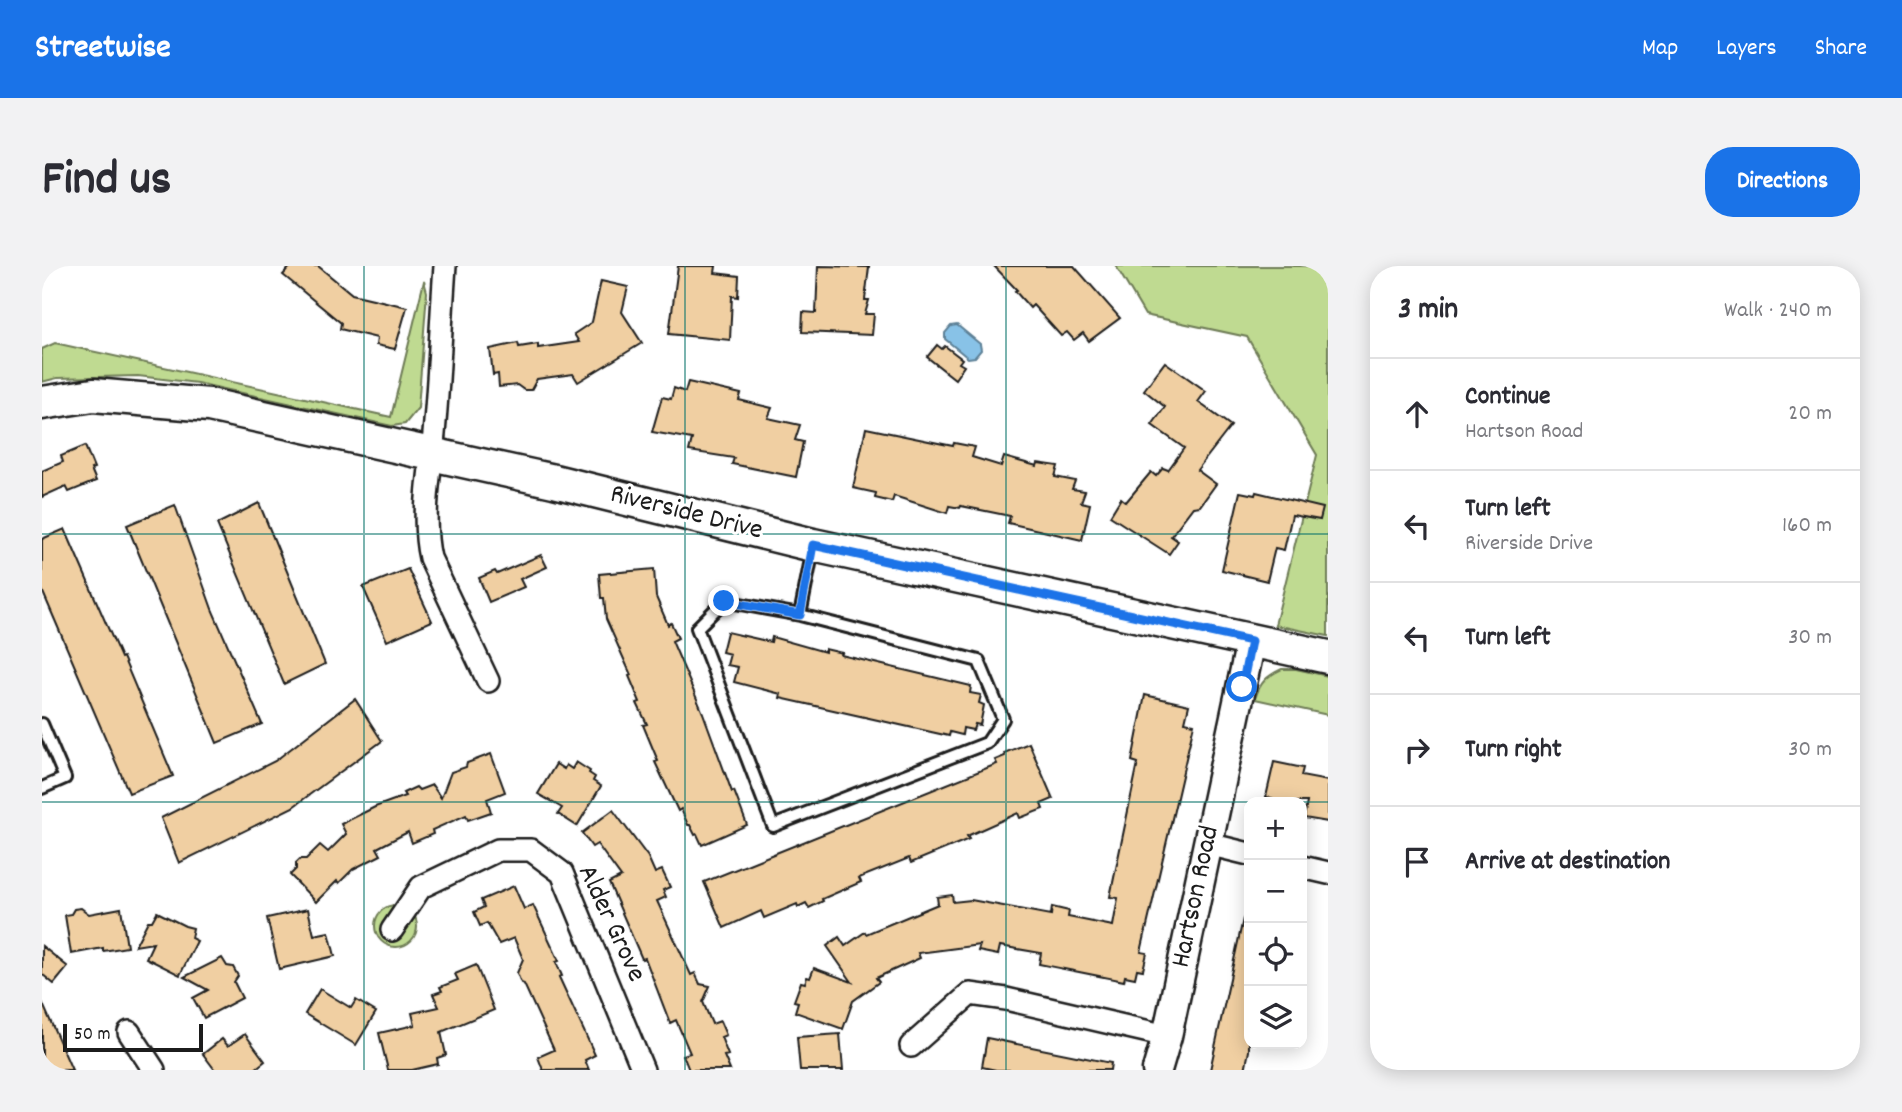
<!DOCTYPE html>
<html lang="en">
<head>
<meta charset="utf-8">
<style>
  :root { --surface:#fff; --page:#f2f2f3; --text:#2b2b33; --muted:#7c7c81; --line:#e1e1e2; --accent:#1a73e8 }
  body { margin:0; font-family:Dekko,sans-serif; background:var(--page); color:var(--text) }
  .controls { position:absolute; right:21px; bottom:21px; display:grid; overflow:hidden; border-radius:14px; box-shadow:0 4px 18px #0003 }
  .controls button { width:63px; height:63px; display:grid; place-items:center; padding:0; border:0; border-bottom:2px solid var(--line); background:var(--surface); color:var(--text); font:35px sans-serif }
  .scale { position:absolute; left:21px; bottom:18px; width:140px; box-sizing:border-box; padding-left:7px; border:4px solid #1c1c1c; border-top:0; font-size:19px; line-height:24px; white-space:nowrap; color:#1c1c1c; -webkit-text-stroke:5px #fff; paint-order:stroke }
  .stop { position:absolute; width:21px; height:21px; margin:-16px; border:5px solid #1a73e8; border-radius:50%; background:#fff }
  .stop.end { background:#1a73e8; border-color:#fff; box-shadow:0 2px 7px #0008 }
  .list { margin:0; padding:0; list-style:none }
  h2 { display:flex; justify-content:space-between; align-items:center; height:91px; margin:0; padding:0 28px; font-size:30px }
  h2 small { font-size:23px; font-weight:400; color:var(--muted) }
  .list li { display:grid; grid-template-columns:46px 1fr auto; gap:21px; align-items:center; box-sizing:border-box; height:112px; padding:0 28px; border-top:2px solid var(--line) }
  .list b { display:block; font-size:26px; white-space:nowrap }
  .list p { margin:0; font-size:23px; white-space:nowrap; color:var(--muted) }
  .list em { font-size:23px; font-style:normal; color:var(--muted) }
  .icon { flex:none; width:38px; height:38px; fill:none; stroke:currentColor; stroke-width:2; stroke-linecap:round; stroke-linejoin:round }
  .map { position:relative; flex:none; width:1286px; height:804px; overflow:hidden; border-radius:28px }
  header { display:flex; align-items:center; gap:42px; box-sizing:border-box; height:98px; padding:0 35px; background:var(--accent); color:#fff }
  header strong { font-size:33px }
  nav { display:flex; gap:38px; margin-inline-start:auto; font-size:24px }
  .intro { display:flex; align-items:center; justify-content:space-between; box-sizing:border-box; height:168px; padding:0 42px }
  h1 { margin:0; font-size:49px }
  .button { padding:18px 32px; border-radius:28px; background:var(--accent); color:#fff; font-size:24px; font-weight:700 }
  main { display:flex; gap:42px; padding:0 42px }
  aside { flex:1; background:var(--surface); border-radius:28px; box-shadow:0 4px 18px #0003 }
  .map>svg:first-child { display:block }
  .green { fill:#bfda91; stroke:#6e7b56; stroke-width:2 }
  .water { fill:#88c2e7; stroke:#5d8096; stroke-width:2 }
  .building { fill:#f0cfa2; stroke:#1c1c1c; stroke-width:2 }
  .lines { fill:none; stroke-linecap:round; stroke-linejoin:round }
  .service-casing { stroke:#1c1c1c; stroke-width:16 }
  .minor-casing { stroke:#1c1c1c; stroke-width:26 }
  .tertiary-casing { stroke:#1c1c1c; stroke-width:33 }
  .secondary-casing { stroke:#1c1c1c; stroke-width:37 }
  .service { stroke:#fff; stroke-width:10 }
  .minor { stroke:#fff; stroke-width:21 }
  .tertiary { stroke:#fff; stroke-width:28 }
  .secondary { stroke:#fff; stroke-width:32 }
  .route { stroke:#1a73e8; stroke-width:9 }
  .grid { fill:none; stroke:#0f766e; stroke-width:2; stroke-opacity:0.55 }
  .labels { text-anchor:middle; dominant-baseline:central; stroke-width:6; stroke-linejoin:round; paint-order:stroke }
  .street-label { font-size:28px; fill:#1c1c1c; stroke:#fff }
</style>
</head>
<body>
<header>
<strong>Streetwise</strong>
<nav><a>Map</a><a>Layers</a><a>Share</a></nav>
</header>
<div class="intro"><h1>Find us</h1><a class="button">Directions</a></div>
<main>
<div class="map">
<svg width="1286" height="804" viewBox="0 0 1286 804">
  <rect width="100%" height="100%" fill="#fff"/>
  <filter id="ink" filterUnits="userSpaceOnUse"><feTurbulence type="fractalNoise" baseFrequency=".0143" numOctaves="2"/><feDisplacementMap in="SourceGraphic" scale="14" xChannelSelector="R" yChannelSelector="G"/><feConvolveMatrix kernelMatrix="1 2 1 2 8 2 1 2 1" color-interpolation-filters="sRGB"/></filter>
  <g filter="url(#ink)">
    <g class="green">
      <polygon points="1074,0 1286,0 1286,370 1233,359 1275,189 1205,71 1103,49"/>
      <polygon points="382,15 385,26 376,142 363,158 350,160 155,117 96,110 15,112 0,116 0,83 13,77 349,151"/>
      <path d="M1240,403H1254L1286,410V449L1213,433C1218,416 1225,410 1240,403Z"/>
      <circle cx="354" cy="660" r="21"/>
    </g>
    <polygon class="water" points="915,59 938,78 939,84 933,91 926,92 903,73 903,67 909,60"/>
    <g class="building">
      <polygon points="249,0 276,0 310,28 365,41 353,83 334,79 335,72 298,63 299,57 241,9"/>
      <polygon points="636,0 674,0 673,7 697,10 696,31 690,30 688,74 627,68"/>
      <polygon points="776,0 827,1 823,34 827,34 823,48 832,48 830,69 760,66 761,46 774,47"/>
      <polygon points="952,0 1032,0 1078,52 1047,75 1041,67 1032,74 1025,66 1019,70 991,39 988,42 973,25 975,24"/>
      <polygon points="559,15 586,21 580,46 600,77 536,116 531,108 495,113 489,124 482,124 475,119 457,121 456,108 451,109 448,83 476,77 477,81 496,78 496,82 537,76 532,68 550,56"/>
      <polygon points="895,79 900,83 903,80 920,93 917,97 922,100 913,113 885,91"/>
      <polygon points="1123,96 1164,125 1156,136 1189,160 1155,204 1174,218 1158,240 1151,241 1129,270 1136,275 1127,288 1068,250 1079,232 1084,236 1109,206 1114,210 1121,202 1126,204 1142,182 1110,159 1123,141 1102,124"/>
      <polygon points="646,116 699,128 697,134 730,142 726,152 758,159 753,174 761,176 754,211 690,198 692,192 647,185 650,173 610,166 620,131 629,133 632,122 643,126"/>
      <polygon points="824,162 911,180 912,177 933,181 930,191 959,200 962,191 995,200 996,197 1016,200 1013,211 1033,215 1030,223 1043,225 1039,236 1048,238 1040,274 966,257 968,250 919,240 918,242 907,240 905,247 852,230 850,236 833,232 834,227 811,222"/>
      <polygon points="43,180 52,202 49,203 54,215 27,226 24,220 0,231 0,205 21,196 19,190"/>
      <polygon points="1198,226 1213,229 1214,226 1281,242 1278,254 1250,249 1242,284 1233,282 1225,315 1180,304"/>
      <polygon points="217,237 283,398 242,418 175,258"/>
      <polygon points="133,239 170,343 220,458 175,477 85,259"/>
      <polygon points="23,263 79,392 81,391 131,510 87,527 0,324 0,273"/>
      <polygon points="499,289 505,301 478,313 482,321 447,336 437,312 453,305 455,308"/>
      <polygon points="366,303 390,355 345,375 321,321"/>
      <polygon points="612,303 614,331 626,359 629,357 636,372 630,375 661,447 690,526 692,525 705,559 660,579 655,568 653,569 648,559 646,559 639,543 636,545 613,496 616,495 601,459 605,458 595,437 598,436 587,410 589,409 564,353 562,332 559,332 557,308"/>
      <polygon points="685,366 729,376 730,371 783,386 783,383 800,387 799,389 929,420 928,427 939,429 937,437 942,439 938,459 933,458 931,464 921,462 920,469 908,466 907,470 738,432 739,428 692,416 696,401 685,399 688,388 680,386"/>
      <polygon points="1103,429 1147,439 1143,456 1152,458 1099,686 1105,687 1101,704 1095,703 1093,712 1083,710 1082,715 997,698 999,687 958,680 956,689 936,685 938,679 876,687 878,692 834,712 837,716 811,735 801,763 753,746 756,736 752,735 759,716 763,717 765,711 768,712 772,702 810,716 785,680 797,671 803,680 823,666 824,668 896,638 895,631 910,629 911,636 929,634 1009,649 1010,641 1027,645 1026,651 1071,660 1076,632 1068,631 1096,497 1090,495"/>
      <polygon points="313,433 340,475 251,541 137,597 119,552 233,495"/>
      <polygon points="987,477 1011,533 999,538 1001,543 978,552 976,547 925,570 927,573 869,597 867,592 817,612 819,616 780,633 781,635 767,642 764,637 756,641 755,638 722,652 719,645 682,662 662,616 955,498 953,494 963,490 962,487"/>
      <polygon points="449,488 463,526 445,533 449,546 426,554 424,549 390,564 391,568 370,577 366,566 335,582 339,589 311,603 297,617 295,615 274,636 248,609 254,603 254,597 258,593 264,593 278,579 286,586 304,568 299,558 333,541 363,530 361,527 374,521 377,524 390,519 399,532 409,506 424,501 425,497"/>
      <polygon points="534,496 548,505 547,507 553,511 551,515 559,520 535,560 516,548 520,542 496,528 514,498 522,503 524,499 530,503"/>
      <polygon points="1232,496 1261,502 1259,510 1286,515 1286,556 1262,552 1265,536 1229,536 1230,532 1224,531"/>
      <polygon points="571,544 606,591 613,607 620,604 628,621 621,624 624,631 615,635 649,709 653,707 658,718 668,720 661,736 670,758 678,755 684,769 679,771 686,789 682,790 688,804 647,804 641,789 648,787 634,754 628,757 603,692 600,693 567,617 579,611 555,578 550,581 540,567"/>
      <polygon points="472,620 482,643 491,639 517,695 514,696 520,710 517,711 553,789 543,794 547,804 501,804 496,791 512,784 482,718 479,717 475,707 481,693 472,672 457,678 445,657 438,660 432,646 442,641 439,634"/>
      <polygon points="39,642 47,648 79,642 85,681 61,685 61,682 29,688 23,649 29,648 32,643"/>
      <polygon points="266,643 272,669 287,666 293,690 237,703 225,652"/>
      <polygon points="115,646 143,660 151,662 149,672 155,675 138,709 104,692 111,677 93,680 106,655 110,655"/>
      <polygon points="1201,653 1207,654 1207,785 1203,804 1168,804"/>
      <polygon points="0,680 26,701 12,718 0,708"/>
      <polygon points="180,692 185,700 191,701 196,710 192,716 200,732 162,752 151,732 166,724 142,711"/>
      <polygon points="434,699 452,744 399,766 404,789 395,792 396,798 370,804 346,804 337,767 373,759 370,747 397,741 391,728 400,725 398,721 416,714 413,708"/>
      <polygon points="278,723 309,742 314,734 334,746 314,779 263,748"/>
      <polygon points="0,736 30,804 0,804"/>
      <polygon points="203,768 223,795 212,804 173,804 161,788 180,773 186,780"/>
      <polygon points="798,768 801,804 758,804 755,771"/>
      <polygon points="945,772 1069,797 1068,804 954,804 940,801"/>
    </g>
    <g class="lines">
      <g class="service-casing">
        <g id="service">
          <polyline points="758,349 937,395 961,453 945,477 731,560 655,362 682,335 758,349 771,283"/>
          <polyline points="0,458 23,512 0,522"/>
        </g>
      </g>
      <g class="minor-casing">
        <g id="minor">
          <path d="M403,0C399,56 397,112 392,168C388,208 379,252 388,292L446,415"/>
          <polyline points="1166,578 1207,588"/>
          <polyline points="1260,601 1286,607"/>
          <polyline points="350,664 379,621 456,584 489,584 520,607 601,804"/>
          <polyline points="87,766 112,804"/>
          <polyline points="869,780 928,728 964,733 1125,770"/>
        </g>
      </g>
      <g class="tertiary-casing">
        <polyline id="tertiary" points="1115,804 1125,770 1209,375"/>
      </g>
      <g class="secondary-casing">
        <polyline id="secondary" points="0,137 51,129 167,139 512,215 771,279 1286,391"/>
      </g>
      <use href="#service" class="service"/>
      <use href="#minor" class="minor"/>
      <use href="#tertiary" class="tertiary"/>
      <use href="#secondary" class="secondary"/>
    </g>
  </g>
  <g class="lines" filter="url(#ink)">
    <polyline class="route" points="682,335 758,349 771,279 1209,375 1200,421"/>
  </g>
  <path class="grid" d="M322,0V804M643,0V804M964,0V804M0,268H1286M0,536H1286"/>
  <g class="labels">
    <g class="street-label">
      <text transform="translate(644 248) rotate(14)">Riverside Drive</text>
      <text transform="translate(1155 631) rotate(-78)">Hartson Road</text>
      <text transform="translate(568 658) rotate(65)">Alder Grove</text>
    </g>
  </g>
</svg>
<div class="controls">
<button>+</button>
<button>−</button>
<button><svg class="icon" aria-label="locate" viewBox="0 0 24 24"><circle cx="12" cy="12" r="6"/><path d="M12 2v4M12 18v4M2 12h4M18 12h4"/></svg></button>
<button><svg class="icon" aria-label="layers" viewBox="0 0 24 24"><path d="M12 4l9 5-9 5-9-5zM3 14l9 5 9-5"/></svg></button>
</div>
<div class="scale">50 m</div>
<div class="stop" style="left:1200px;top:421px"></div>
<div class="stop end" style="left:682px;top:335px"></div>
</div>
<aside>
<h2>3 min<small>Walk · 240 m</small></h2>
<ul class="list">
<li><svg class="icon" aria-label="ahead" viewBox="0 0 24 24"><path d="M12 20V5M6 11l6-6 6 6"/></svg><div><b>Continue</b><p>Hartson Road</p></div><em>20 m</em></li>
<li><svg class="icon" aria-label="left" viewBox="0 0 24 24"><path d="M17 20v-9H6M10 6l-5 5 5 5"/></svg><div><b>Turn left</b><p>Riverside Drive</p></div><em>160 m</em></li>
<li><svg class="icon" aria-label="left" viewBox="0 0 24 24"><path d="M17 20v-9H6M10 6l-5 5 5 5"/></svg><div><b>Turn left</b></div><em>30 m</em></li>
<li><svg class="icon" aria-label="right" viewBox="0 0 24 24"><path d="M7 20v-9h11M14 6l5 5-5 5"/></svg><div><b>Turn right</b></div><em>30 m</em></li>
<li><svg class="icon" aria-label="arrive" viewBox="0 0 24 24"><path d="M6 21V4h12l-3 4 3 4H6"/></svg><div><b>Arrive at destination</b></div></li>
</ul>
</aside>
</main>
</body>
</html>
